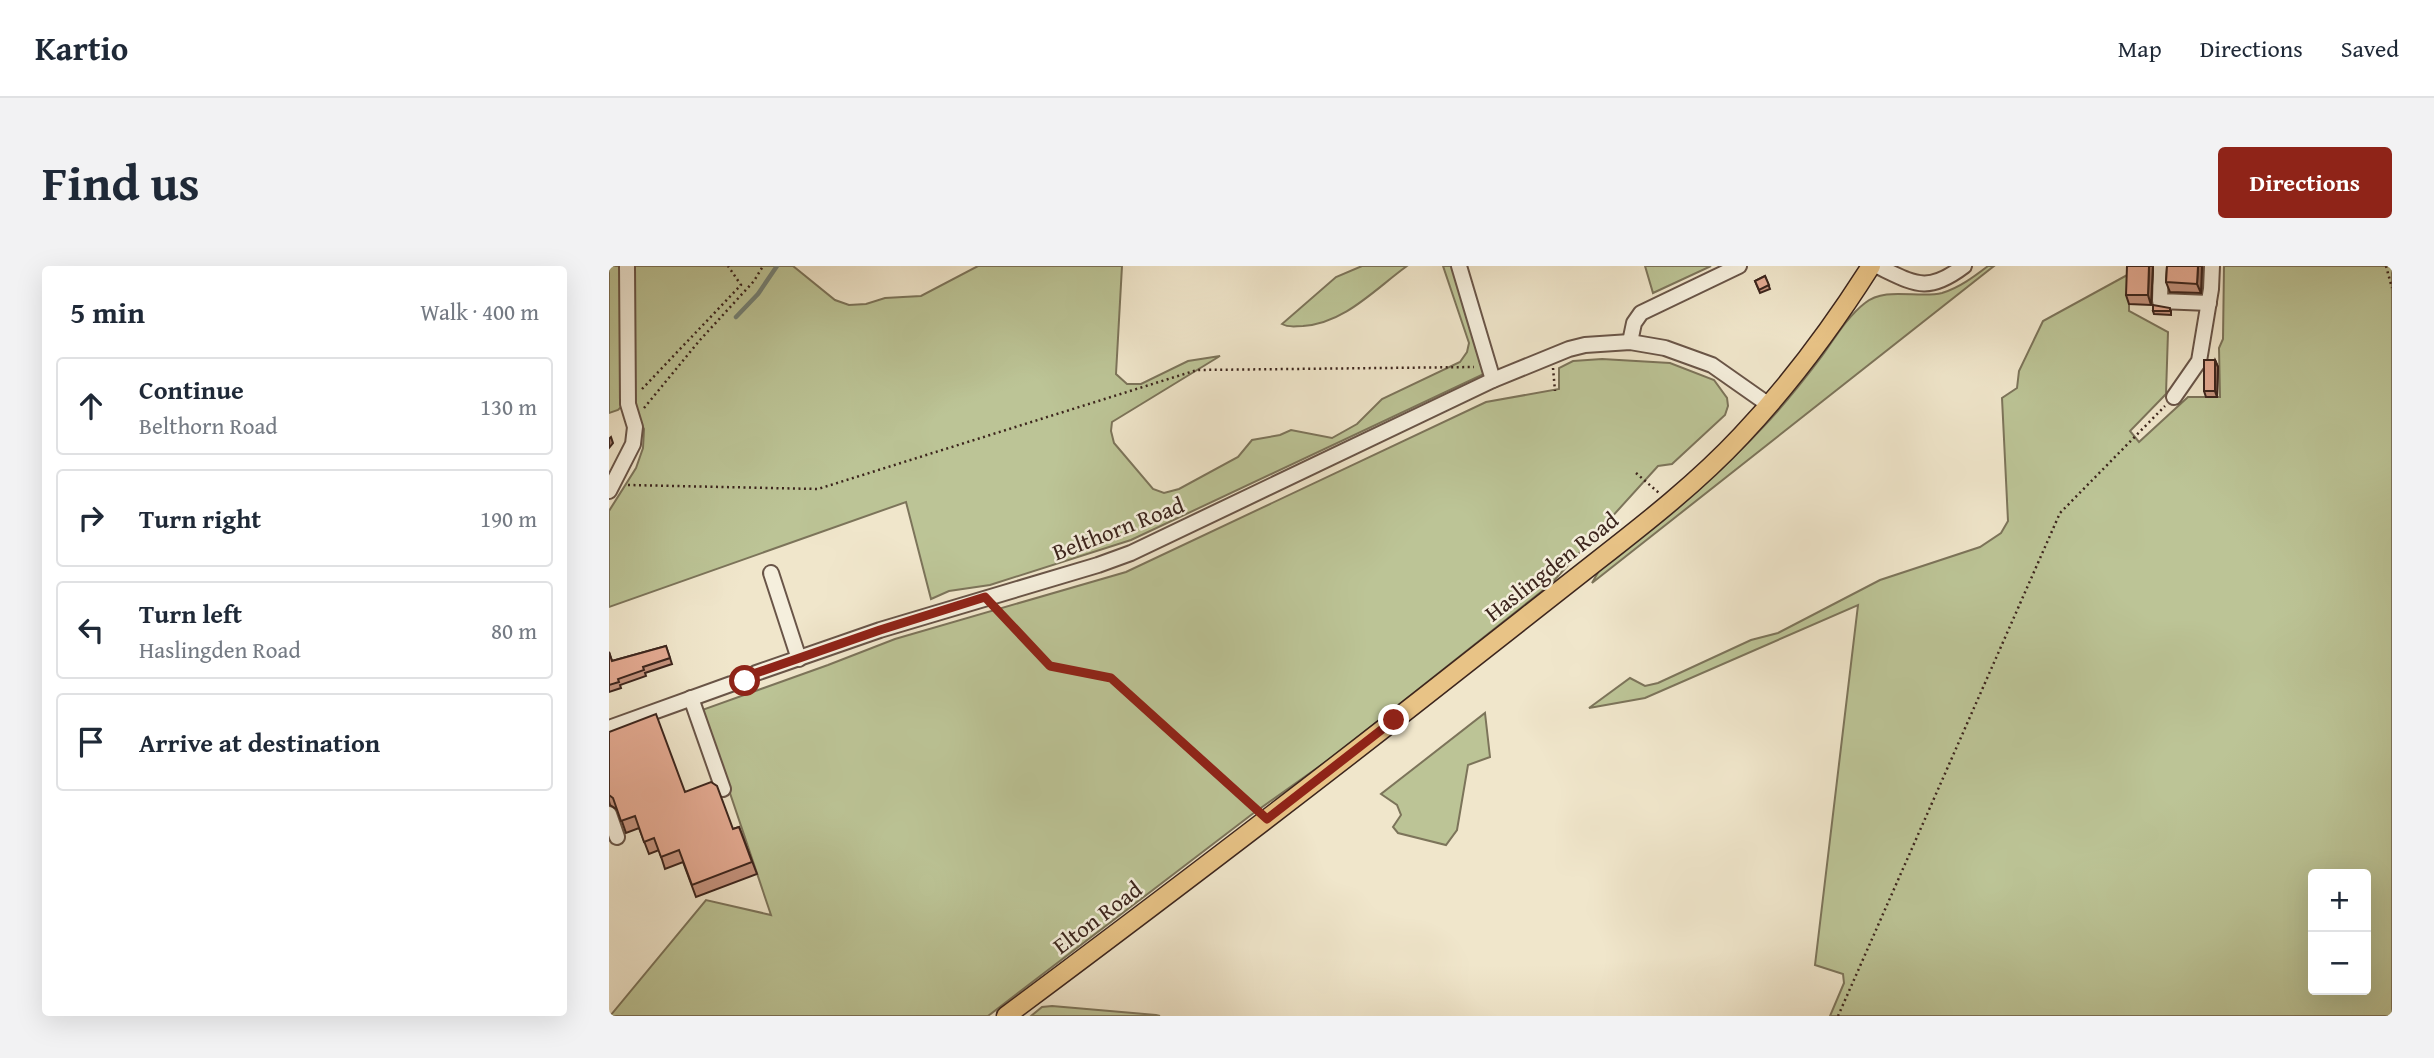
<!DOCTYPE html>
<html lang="en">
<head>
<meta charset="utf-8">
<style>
  :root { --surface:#fff; --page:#f2f2f3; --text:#1f2937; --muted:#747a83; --line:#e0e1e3; --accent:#8f2418 }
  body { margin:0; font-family:"Gentium Book Plus",serif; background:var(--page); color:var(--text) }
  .controls { position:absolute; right:21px; bottom:21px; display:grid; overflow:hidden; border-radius:7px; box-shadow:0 7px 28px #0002 }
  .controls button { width:63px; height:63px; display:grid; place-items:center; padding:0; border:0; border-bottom:2px solid var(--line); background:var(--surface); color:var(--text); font:35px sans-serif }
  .stop { position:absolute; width:21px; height:21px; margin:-16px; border:5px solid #8f2418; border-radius:50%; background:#fff }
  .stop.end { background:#8f2418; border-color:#fff; box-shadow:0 2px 7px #0008 }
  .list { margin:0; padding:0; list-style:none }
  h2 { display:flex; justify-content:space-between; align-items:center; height:91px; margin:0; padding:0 28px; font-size:30px }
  h2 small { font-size:23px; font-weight:400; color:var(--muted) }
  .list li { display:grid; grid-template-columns:46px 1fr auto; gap:21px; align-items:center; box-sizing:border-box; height:98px; margin:0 14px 14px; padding:0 14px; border:2px solid var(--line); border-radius:7px }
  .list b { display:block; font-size:26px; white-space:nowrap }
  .list p { margin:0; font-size:23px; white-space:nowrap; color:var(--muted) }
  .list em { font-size:23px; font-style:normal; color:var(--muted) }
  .icon { flex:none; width:38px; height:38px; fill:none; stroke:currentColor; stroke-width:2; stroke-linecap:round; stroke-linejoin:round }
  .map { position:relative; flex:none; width:1783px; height:750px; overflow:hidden; border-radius:7px }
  header { display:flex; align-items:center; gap:42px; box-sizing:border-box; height:98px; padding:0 35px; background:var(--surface); border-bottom:2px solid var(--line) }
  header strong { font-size:33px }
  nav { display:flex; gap:38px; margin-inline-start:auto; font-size:24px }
  .intro { display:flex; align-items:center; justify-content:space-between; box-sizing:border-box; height:168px; padding:0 42px }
  h1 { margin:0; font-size:49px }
  .button { padding:18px 32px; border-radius:7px; background:var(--accent); color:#fff; font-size:24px; font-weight:700 }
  main { display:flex; gap:42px; padding:0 42px }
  aside { flex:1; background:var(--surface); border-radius:7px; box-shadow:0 7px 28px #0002 }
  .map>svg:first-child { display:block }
  .green { fill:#bcc496; stroke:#7c745a; stroke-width:2; fill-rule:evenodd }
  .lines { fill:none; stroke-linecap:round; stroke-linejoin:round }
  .stream { stroke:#758276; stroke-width:4.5 }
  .minor-casing { stroke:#695548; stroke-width:18 }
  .major-casing { stroke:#3c251d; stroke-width:21 }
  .path { stroke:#3c251d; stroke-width:2.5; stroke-dasharray:2 3.5; stroke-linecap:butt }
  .minor { stroke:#f5efdd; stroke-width:14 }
  .major { stroke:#e8c386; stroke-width:18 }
  .wall { fill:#c5937e; stroke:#3c251d; stroke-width:2 }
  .shaded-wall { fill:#a07867; stroke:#3c251d; stroke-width:2 }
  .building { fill:#e5ab93; stroke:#3c251d; stroke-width:2 }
  .route { stroke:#8f2418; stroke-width:9 }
  .labels { text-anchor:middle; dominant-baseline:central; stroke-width:5; stroke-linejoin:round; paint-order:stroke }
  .street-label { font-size:23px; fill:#3c251d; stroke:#f5efdd }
</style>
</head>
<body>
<header>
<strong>Kartio</strong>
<nav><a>Map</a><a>Directions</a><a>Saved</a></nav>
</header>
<div class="intro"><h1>Find us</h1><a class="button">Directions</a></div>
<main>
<aside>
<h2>5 min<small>Walk · 400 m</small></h2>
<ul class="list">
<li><svg class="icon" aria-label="ahead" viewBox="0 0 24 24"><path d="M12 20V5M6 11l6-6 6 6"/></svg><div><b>Continue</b><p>Belthorn Road</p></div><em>130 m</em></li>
<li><svg class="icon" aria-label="right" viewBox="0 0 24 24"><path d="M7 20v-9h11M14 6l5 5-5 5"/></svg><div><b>Turn right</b></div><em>190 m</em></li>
<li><svg class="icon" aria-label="left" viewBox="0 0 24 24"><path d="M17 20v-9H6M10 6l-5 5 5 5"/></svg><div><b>Turn left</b><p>Haslingden Road</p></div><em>80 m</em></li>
<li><svg class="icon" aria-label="arrive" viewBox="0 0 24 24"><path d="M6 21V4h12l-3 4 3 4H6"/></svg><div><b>Arrive at destination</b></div></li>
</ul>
</aside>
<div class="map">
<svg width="1783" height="750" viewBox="0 0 1783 750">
  <rect width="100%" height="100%" fill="#f0e6cb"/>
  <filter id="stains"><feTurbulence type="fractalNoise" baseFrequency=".00286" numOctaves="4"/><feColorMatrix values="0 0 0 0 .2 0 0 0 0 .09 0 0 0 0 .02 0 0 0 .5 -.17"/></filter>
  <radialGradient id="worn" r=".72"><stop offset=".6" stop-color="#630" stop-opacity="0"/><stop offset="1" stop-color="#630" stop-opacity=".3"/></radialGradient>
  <g class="green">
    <polygon points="0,0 13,0 17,136 9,144 0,147"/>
    <polygon points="21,0 184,0 226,34 240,39 257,38 276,32 312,30 369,0 513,0 507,108 518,118 532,118 579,95 611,90 503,156 502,165 505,177 544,223 555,227 570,223 629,191 643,174 671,169 682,164 723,172 748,158 773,133 851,96 858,86 860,77 834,0 844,0 877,107 522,274 381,319 340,325 322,333 297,236 0,341 0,245 27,202 34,182 35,163 31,156 24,129"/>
    <path d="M753,0H798C766,23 736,57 694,60C686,60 680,62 673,58L727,11Z"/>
    <polygon points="1036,0 1102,0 1044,27"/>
    <path d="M1379,0H1385L983,317L991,303C1046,257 1106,213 1155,160C1176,138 1195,114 1213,90C1226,72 1238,51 1256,37C1276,20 1310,33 1333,27C1350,22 1366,10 1379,0Z"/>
    <path d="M1615,0H1783V750H1221L1235,717L1234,708L1206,699L1249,339L1036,432L980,442L1021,412L1036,420L1049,417L1142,374L1169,367L1271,314L1371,281L1392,267L1399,255L1393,132L1408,122L1410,105L1434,55L1520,8V45L1559,66L1557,128L1521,165L1530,176L1579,131H1611L1610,82L1614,73ZM1704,608H1757V724H1704Z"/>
    <polygon points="993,93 1061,97 1105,114 1118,132 1119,140 1116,149 1063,198 1049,200 942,318 725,490 642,549 379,750 1,750 97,634 162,649 93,444 219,399 286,373 517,306 877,136 950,123 950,102 964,95"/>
    <polygon points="876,447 881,491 859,499 848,564 837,579 789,567 784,561 792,549 788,539 772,528"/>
    <polygon points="443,740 547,749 551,750 422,750 433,741"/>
  </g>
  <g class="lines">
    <polyline class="stream" points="127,51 149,28 168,0"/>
    <g class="minor-casing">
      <g id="minor">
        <polyline points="850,0 884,114"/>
        <path d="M1268,0C1306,18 1318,28 1355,0"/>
        <polyline points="1552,0 1551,35 1600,37"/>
        <polyline points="1021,76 1025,57 1032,47 1130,0"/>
        <polyline points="1565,131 1590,95 1602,23 1603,0"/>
        <polyline points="0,225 24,178 26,161 19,138 18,0"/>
        <polyline points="162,307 190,393"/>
        <polyline points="82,432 114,523"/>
        <polyline points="0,462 122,418 136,415 147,407 271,364 489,299 522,287 884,114 960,83 976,79 1021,76 1056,82 1103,99 1160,139"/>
        <polyline points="0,548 8,571"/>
      </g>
    </g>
    <g class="major-casing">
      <path id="major" d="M397,750C547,638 696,525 843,409C891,371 940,333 988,295C1038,256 1089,216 1132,170C1181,118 1224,60 1262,0"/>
    </g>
    <g class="path">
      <polyline points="1777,0 1783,22"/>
      <polyline points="944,102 946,125"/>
      <polyline points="33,123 132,19 119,0"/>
      <polyline points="35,142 91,74 145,15 154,0"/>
      <polyline points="1027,207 1050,227"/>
      <polyline points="19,219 209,223 588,104 865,101"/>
      <polyline points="388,344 441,400 502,412 646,542"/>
      <polyline points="1229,750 1451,247 1556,140"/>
    </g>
    <use href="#minor" class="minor"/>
    <use href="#major" class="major"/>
  </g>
  <g class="wall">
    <polygon points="1544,0 1542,39 1520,38 1517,29"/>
    <polygon points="1558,0 1593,0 1592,27 1561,26 1557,16"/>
    <polygon points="1156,10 1161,23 1151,27 1146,15"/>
    <polygon points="1544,45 1562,45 1562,49 1545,48"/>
    <polygon points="1606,94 1609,101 1608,131 1597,131 1595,125"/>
    <polygon points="57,380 63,398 36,407 37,410 11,419 12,422 0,426 0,386 3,395"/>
    <polygon points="0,466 124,563 130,561 148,608 87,631 74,596 56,603 50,584 40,588 30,562 17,567 9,544 1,539 0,535"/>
  </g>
  <g class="shaded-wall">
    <polygon points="1540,0 1544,0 1542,39 1539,29"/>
    <polygon points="1589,0 1593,0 1592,27 1588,18"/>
    <polygon points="1606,94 1609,101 1608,131 1606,125"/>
    <polygon points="2,171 4,177 0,182 0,173"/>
  </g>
  <g class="building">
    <polygon points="1518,0 1540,0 1539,29 1517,29"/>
    <polygon points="1558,0 1589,0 1588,18 1557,16"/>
    <polygon points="1156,10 1160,19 1150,24 1146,15"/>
    <polygon points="1544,39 1561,42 1561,45 1544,45"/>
    <rect x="1595" y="94" width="11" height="31"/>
    <polygon points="57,380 61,392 34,401 35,404 9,413 10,416 0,419 0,386 3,395"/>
    <polygon points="47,448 76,526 102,516 108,520 124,563 130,561 143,596 83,619 70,584 52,591 45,572 35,576 26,550 12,555 4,532 0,529 0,466"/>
  </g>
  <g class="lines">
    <polyline class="route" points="136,415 147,407 271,364 376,331 441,400 502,412 658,553 785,454"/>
  </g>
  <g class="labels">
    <g class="street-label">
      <text transform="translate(509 262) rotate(-21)">Belthorn Road</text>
      <text transform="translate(942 300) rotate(-38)">Haslingden Road</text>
      <text transform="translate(488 651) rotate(-37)">Elton Road</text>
    </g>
  </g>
  <rect width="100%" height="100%" filter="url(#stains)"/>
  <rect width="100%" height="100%" fill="url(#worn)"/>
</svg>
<div class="controls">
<button>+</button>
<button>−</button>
</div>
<div class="stop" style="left:136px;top:415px"></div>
<div class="stop end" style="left:785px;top:454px"></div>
</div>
</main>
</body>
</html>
